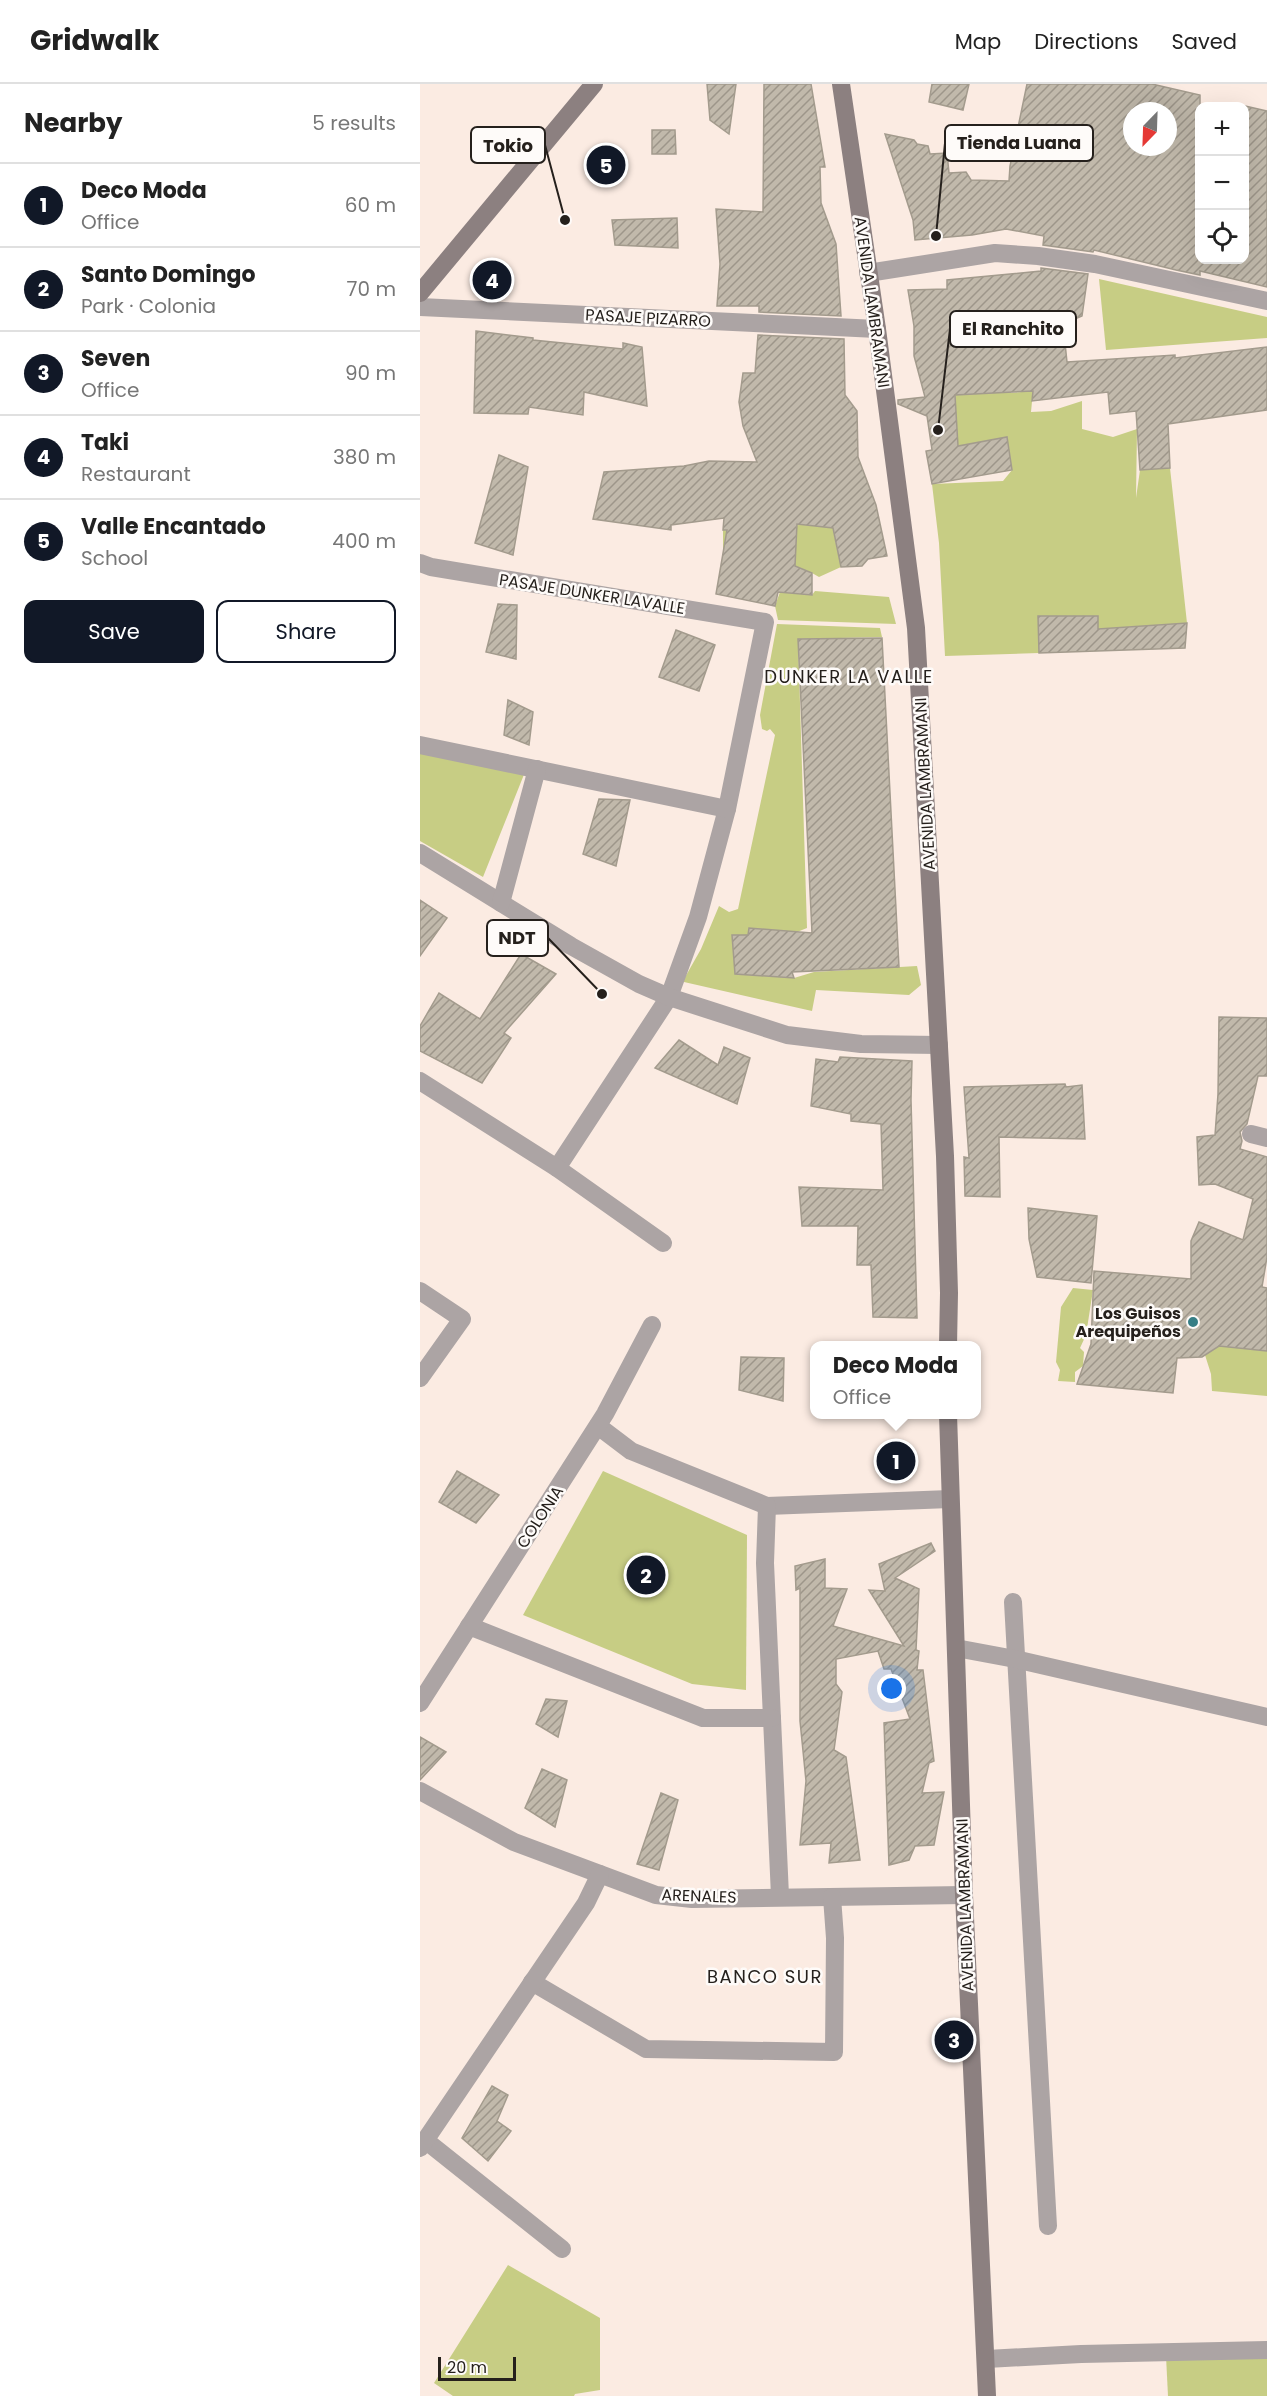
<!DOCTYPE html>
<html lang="en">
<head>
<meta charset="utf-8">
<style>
  :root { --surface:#fff; --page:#f2f2f2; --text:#222; --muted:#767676; --line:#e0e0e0; --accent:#111827 }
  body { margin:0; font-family:Poppins,sans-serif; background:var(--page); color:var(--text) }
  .controls { position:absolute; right:18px; top:18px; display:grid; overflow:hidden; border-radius:12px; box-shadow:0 6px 24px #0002 }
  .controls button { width:54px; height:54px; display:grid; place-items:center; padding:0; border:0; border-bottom:2px solid var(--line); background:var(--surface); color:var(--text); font:30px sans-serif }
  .compass { position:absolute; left:703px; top:18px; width:54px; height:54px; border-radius:50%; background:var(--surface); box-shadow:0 6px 24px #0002; rotate:203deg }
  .scale { position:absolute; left:18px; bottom:15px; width:78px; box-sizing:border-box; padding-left:6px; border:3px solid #25201c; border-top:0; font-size:16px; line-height:21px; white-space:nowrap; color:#25201c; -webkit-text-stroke:4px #fefbf9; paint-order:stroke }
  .you { position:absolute; left:472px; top:1605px; width:21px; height:21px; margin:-15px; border:4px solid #fff; border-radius:50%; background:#1a73e8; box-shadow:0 0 0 9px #1a73e833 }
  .badge { display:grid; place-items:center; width:39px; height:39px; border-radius:50%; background:var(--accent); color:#fff; font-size:20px; font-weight:700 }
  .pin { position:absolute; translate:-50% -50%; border:3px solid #fff; box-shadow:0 2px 6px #0006 }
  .popup { position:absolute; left:390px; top:1257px; width:171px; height:78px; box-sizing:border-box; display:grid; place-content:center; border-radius:12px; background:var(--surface); filter:drop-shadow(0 2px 4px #0005); font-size:20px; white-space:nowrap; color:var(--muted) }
  .popup b { font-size:22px; color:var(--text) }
  .popup::after { content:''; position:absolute; left:50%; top:100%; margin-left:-12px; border:12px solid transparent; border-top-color:var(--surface) }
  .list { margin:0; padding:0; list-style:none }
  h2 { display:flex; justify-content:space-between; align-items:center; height:78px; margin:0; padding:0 24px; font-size:26px }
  h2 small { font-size:20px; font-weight:400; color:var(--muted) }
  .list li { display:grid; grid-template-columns:39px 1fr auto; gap:18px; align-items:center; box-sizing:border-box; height:84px; padding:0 24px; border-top:2px solid var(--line) }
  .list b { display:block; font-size:22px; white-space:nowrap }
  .list p { margin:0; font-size:20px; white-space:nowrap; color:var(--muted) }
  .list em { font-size:20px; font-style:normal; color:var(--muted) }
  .actions { display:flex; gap:12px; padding:18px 24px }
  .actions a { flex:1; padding:14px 0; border:2px solid var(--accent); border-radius:12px; text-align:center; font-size:21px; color:var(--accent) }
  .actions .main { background:var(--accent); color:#fff }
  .icon { flex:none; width:33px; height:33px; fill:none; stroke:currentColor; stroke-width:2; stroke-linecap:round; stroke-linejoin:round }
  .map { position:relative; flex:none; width:847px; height:2312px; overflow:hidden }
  header { display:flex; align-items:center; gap:36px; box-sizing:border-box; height:84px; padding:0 30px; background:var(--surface); border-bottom:2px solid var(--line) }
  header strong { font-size:28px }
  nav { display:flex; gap:33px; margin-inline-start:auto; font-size:21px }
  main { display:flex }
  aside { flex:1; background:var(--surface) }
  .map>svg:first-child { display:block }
  .green { fill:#c7cd84 }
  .building { fill:url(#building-hatch); stroke:#a39b8d; stroke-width:1.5; fill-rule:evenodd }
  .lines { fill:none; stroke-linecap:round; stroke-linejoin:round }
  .minor { stroke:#aca4a4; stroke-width:18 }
  .secondary { stroke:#8c8080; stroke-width:18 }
  .poi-dot { fill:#367e85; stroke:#fefbf9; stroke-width:2 }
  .labels { text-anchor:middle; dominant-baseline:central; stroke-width:5; stroke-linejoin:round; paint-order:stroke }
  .street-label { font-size:16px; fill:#25201c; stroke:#fefbf9 }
  .poi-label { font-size:16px; font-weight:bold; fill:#25201c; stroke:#fefbf9; text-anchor:end }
  .neighbourhood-label { font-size:18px; letter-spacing:1.5px; fill:#25201c; stroke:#fefbf9 }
  .leader { fill:none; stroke:#25201c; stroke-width:2 }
  .callout-dot { fill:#25201c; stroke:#fefbf9; stroke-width:2 }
  .callout { fill:#fefbf9; stroke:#25201c; stroke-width:2 }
  .callout-label { font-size:18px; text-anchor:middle; font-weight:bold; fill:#25201c }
</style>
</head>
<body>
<header>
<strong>Gridwalk</strong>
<nav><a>Map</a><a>Directions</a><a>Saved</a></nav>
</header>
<main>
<aside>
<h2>Nearby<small>5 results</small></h2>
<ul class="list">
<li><span class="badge">1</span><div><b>Deco Moda</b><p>Office</p></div><em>60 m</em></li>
<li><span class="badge">2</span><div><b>Santo Domingo</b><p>Park · Colonia</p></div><em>70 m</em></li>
<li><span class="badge">3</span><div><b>Seven</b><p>Office</p></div><em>90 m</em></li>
<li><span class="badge">4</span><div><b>Taki</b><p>Restaurant</p></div><em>380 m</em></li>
<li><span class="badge">5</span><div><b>Valle Encantado</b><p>School</p></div><em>400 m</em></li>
</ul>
<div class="actions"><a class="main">Save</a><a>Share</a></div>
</aside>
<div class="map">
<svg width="847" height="2312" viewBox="0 0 847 2312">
  <defs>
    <pattern id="building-hatch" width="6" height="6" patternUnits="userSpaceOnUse" patternTransform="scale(1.5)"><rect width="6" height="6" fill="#c1b9ab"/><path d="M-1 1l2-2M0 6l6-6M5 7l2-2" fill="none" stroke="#9d968a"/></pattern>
  </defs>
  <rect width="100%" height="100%" fill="#fbebe2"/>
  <g class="green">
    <polygon points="679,195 847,233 847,254 686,266"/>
    <polygon points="588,294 591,309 613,307 611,328 631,327 662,317 662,345 693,353 717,345 716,414 720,386 750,384 767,539 678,545 678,532 619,569 525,572 519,459 512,400 583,397 592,386 587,353 538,362 535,311 567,309"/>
    <polygon points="458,434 462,447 414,450 421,483 399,493 392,489 303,471 303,446 376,453 377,440"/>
    <polygon points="395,507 469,513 476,540 358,536 355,522 360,508 392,511"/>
    <polygon points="357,540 460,544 462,553 378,555 387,844 377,848 329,844 328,851 312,851 315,890 374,894 394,888 497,882 501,901 489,911 396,906 392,927 264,898 264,895 281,865 299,822 309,828 318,825 355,651 350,645 347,647 342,645 340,631"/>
    <polygon points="0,665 105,688 63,793 0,757"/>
    <polygon points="653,1204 673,1206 666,1251 660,1264 664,1268 663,1282 655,1288 655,1298 638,1297 640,1286 636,1278 641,1223"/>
    <polygon points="799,1262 847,1267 847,1312 792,1307 791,1290 785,1271"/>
    <polygon points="183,1387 327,1451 326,1606 272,1600 103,1531"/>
    <polygon points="88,2181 180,2234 180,2306 155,2310 154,2312 33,2312 14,2299"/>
    <polygon points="847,2270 847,2312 748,2312 746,2272"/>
  </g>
  <g class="building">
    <polygon points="287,0 316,0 309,50 290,36"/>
    <polygon points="344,0 391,0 405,83 400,83 401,119 416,160 421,232 339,228 339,222 297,222 300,180 296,125 343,128"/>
    <polygon points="512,0 549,0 543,26 509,18"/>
    <path d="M607,0H732L780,11V176H825V22L847,27V203L780,187V191L756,186L674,166L673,168L623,161L624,152L586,145L552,151L495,156L493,136L465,50L494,56L497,60L508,62L510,70L527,69L529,89L546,88L551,96L589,97L590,82ZM712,27H748V63H712Z"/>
    <polygon points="232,46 255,46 256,70 232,70"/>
    <polygon points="257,134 258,164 195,161 192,136"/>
    <polygon points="621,184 668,190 662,232 643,240 647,278 755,271 755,274 847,263 847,326 748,340 750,384 720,386 716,327 690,330 688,308 612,317 613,307 535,311 538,362 587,353 592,386 512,400 506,367 512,366 507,332 478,320 478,316 505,313 494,272 494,242 488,206 527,205 527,196 621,187"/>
    <polygon points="56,247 113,254 113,256 203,265 203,259 222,263 227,322 164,308 163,331 109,323 108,330 54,329"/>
    <polygon points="338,251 424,255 425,311 437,327 438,373 456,421 467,472 448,475 442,482 421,483 413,444 377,440 375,482 392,489 392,511 358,508 355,522 296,510 307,446 303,446 304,434 251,441 251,446 173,435 184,388 264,382 289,377 337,378 323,342 319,318 323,289 335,289"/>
    <polygon points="79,371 108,383 93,471 55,459"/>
    <polygon points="78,520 97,521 96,575 66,568"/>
    <polygon points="618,532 678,532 678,545 767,539 765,564 619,569"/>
    <polygon points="256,546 295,561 279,607 239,593"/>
    <polygon points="462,554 479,883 372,888 374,894 315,890 312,851 328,851 329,844 392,849 378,555"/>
    <polygon points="88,616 113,628 109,661 84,651"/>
    <polygon points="179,715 210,716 196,782 163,770"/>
    <polygon points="0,816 27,834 0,872"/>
    <polygon points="101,870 136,890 84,949 91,954 62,999 0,967 0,942 19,909 60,935"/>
    <polygon points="799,933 847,934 847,992 838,992 827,1040 820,1048 822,1057 820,1065 847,1073 847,1173 842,1203 847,1204 847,1267 799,1262 782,1273 757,1274 753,1309 657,1300 671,1260 674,1187 771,1195 771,1157 779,1138 823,1156 833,1115 795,1100 779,1101 777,1053 795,1051 798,1010"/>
    <polygon points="259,956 298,981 304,963 330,974 317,1020 235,984"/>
    <polygon points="420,973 492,977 491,1016 497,1234 453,1233 451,1181 437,1181 438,1142 382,1142 379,1103 463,1106 461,1040 431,1037 431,1030 391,1022 396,975 418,978"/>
    <polygon points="645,1000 646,1003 662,1001 665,1055 579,1053 580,1113 545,1112 544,1073 549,1074 544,1003"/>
    <polygon points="608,1124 677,1132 671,1199 617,1193 609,1155"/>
    <polygon points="321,1273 364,1274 363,1317 319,1306"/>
    <polygon points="37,1387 79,1411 56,1439 19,1418"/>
    <polygon points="511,1459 515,1467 475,1494 499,1505 496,1566 499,1567 497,1586 503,1586 514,1677 509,1679 502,1709 524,1708 514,1761 495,1762 489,1776 469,1781 464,1639 490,1635 471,1585 464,1585 458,1567 416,1575 416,1600 422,1608 414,1666 426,1673 440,1776 409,1779 411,1759 380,1761 386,1697 380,1637 380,1504 376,1506 375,1482 405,1475 405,1504 427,1505 413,1542 484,1562 449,1506 465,1507 459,1480"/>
    <polygon points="126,1615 147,1617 138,1653 116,1640"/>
    <polygon points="0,1653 26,1668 0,1696"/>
    <polygon points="122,1685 147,1696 135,1743 105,1724"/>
    <polygon points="241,1709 258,1716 239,1786 217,1780"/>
    <polygon points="72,2002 88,2011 77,2037 91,2047 68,2077 42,2054"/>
  </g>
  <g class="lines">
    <g class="minor">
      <polyline points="448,189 575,169 618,172 675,180 847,217"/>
      <polyline points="0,223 457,245"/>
      <polyline points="0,479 11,483 345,538 307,725 278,833 249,913 137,1084"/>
      <polyline points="0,661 307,725"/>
      <polyline points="0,769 151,862 219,900 249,913 367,951 441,960 519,961"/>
      <polyline points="81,819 117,685"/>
      <polyline points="0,997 137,1084 243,1159"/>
      <polyline points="831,1050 847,1054"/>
      <polyline points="0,1207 42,1235 0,1294"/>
      <polyline points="178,1342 211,1367 347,1422 530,1415"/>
      <polyline points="347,1422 345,1479 360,1812"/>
      <polyline points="593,1518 628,2142"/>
      <polyline points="49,1542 283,1634 352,1634"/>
      <polyline points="536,1564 595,1575 847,1633"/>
      <polyline points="0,1619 185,1330 232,1241"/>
      <polyline points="0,1707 94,1758 236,1811 272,1815 544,1811"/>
      <polyline points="112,1898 226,1965 414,1968 415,1854 412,1813"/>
      <polyline points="5,2056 142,2165"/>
      <polyline points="0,2064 166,1819 180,1790"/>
      <polyline points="567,2275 661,2270 847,2266"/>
    </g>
    <g class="secondary">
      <polyline points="421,0 457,245 496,544 525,1072 529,1209 528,1262"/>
      <polyline points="0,209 174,0"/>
      <polyline points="528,1330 544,1811 567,2312"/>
    </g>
  </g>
  <circle class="poi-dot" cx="773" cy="1238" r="6"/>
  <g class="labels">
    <g class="street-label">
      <text transform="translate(452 218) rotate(82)">AVENIDA LAMBRAMANI</text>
      <text transform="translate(228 234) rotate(3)">PASAJE PIZARRO</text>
      <text transform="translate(172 510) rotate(9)">PASAJE DUNKER LAVALLE</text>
      <text transform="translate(505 700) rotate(-93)">AVENIDA LAMBRAMANI</text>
      <text transform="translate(120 1433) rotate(-57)">COLONIA</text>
      <text transform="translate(279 1812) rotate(2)">ARENALES</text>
      <text transform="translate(545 1821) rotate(-92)">AVENIDA LAMBRAMANI</text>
    </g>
    <g class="poi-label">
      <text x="761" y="1229">Los Guisos<tspan x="761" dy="18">Arequipeños</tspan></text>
    </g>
    <g class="neighbourhood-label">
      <text x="429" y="592">DUNKER LA VALLE</text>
      <text x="345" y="1892">BANCO SUR</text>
    </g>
  </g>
  <path class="leader" d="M516 152L525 59M145 136L125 61M518 346L530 245M182 910L128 854"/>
  <g class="callout-dot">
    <circle cx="516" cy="152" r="6"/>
    <circle cx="145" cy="136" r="6"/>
    <circle cx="518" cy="346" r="6"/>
    <circle cx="182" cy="910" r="6"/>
  </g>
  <g class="callout">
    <rect x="525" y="41" width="148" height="36" rx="6"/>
    <rect x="51" y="43" width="74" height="36" rx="6"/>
    <rect x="530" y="227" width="126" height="36" rx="6"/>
    <rect x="67" y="836" width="61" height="36" rx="6"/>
  </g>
  <g class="callout-label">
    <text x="599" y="65">Tienda Luana</text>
    <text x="88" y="68">Tokio</text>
    <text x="593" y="251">El Ranchito</text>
    <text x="97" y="860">NDT</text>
  </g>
</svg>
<div class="controls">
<button>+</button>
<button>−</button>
<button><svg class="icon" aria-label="locate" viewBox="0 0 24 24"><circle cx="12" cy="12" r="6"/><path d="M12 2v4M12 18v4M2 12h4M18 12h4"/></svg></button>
</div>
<svg class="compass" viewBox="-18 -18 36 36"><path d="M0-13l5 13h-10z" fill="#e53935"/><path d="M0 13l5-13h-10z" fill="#767676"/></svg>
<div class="scale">20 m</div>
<div class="you"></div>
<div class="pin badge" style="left:476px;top:1377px">1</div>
<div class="popup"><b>Deco Moda</b>Office</div>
<div class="pin badge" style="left:226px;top:1491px">2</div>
<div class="pin badge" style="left:534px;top:1956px">3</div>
<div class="pin badge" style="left:72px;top:196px">4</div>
<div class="pin badge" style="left:186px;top:81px">5</div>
</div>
</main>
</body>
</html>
